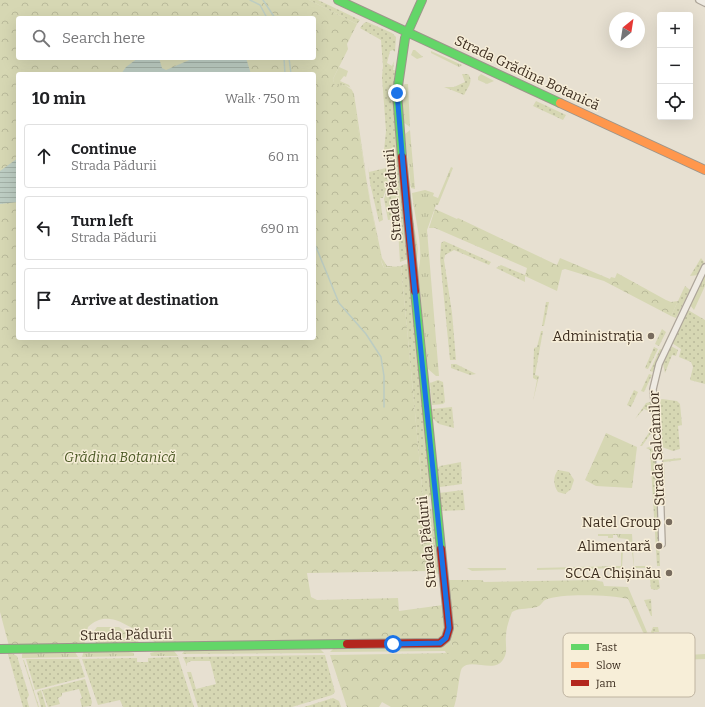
<!DOCTYPE html>
<html lang="en">
<head>
<meta charset="utf-8">
<style>
  :root { --surface:#fff; --page:#f2f2f2; --text:#202124; --muted:#757577; --line:#e0e0e0 }
  body { margin:0; font-family:Bitter,serif; background:var(--page); color:var(--text) }
  .controls { position:absolute; right:12px; top:12px; display:grid; overflow:hidden; border-radius:4px; box-shadow:0 4px 16px #0002 }
  .controls button { width:36px; height:36px; display:grid; place-items:center; padding:0; border:0; border-bottom:1px solid var(--line); background:var(--surface); color:var(--text); font:20px sans-serif }
  .compass { position:absolute; left:609px; top:12px; width:36px; height:36px; border-radius:50%; background:var(--surface); box-shadow:0 4px 16px #0002; rotate:30deg }
  .stop { position:absolute; width:12px; height:12px; margin:-9px; border:3px solid #1a73e8; border-radius:50%; background:#fff }
  .stop.end { background:#1a73e8; border-color:#fff; box-shadow:0 1px 4px #0008 }
  .list { margin:0; padding:0; list-style:none }
  h2 { display:flex; justify-content:space-between; align-items:center; height:52px; margin:0; padding:0 16px; font-size:17px }
  h2 small { font-size:13px; font-weight:400; color:var(--muted) }
  .list li { display:grid; grid-template-columns:26px 1fr auto; gap:12px; align-items:center; box-sizing:border-box; height:64px; margin:0 8px 8px; padding:0 8px; border:1px solid var(--line); border-radius:4px }
  .list b { display:block; font-size:15px; white-space:nowrap }
  .list p { margin:0; font-size:13px; white-space:nowrap; color:var(--muted) }
  .list em { font-size:13px; font-style:normal; color:var(--muted) }
  .icon { flex:none; width:22px; height:22px; fill:none; stroke:currentColor; stroke-width:2; stroke-linecap:round; stroke-linejoin:round }
  .map { position:relative; flex:none; width:705px; height:707px; overflow:hidden }
  .search { position:absolute; background:var(--surface); box-shadow:0 4px 16px #0002; left:16px; top:16px; width:300px; height:44px; display:flex; align-items:center; gap:10px; box-sizing:border-box; padding:0 14px; border-radius:4px; color:var(--muted); font-size:15px }
  .panel { position:absolute; background:var(--surface); box-shadow:0 4px 16px #0002; left:16px; top:72px; width:300px; height:268px; border-radius:4px }
  .map>svg:first-child { display:block }
  .grass { fill:url(#grass-tufts) }
  .forest { fill:url(#forest-crowns); fill-rule:evenodd }
  .garden { fill:url(#garden-dots) }
  .water { fill:url(#water-rules) }
  .lines { fill:none; stroke-linecap:round; stroke-linejoin:round }
  .stream { stroke:#bcccc2; stroke-width:1.5 }
  .street-casing { stroke:#ada599; stroke-width:8 }
  .fast-casing { stroke:#9c958a; stroke-width:10 }
  .slow-casing { stroke:#9c958a; stroke-width:10 }
  .jam-casing { stroke:#9c958a; stroke-width:10 }
  .street { stroke:#efebe3; stroke-width:5.5 }
  .fast { stroke:#63d668; stroke-width:8 }
  .slow { stroke:#ff974d; stroke-width:8 }
  .jam { stroke:#b3261e; stroke-width:8 }
  .route { stroke:#1a73e8; stroke-width:5 }
  .poi-dot { fill:#786c5e; stroke:#f7eed8; stroke-width:1.5 }
  .labels { text-anchor:middle; dominant-baseline:central; stroke-width:3; stroke-linejoin:round; paint-order:stroke }
  .street-label { font-size:14px; fill:#3d2e20; stroke:#f7eed8 }
  .poi-label { font-size:14px; fill:#3d2e20; stroke:#f7eed8; text-anchor:end }
  .park-label { font-size:14px; font-style:italic; fill:#4d5a26; stroke:#f7eed8 }
  .key { fill:#f7eed8; stroke:#bfb4a1; stroke-width:1 }
  .key-label { font-size:11px; fill:#3d2e20 }
</style>
</head>
<body>
<div class="map">
<svg width="705" height="707" viewBox="0 0 705 707">
  <defs>
    <pattern id="grass-tufts" width="24" height="20" patternUnits="userSpaceOnUse"><rect width="24" height="20" fill="#d6d7b3"/><path d="M3 7l-1-3M5 7V3M7 7l1-3M15 17l-1-3M17 17v-4M19 17l1-3" fill="none" stroke="#b9b99a"/></pattern>
    <pattern id="forest-crowns" width="20" height="18" patternUnits="userSpaceOnUse"><rect width="20" height="18" fill="#d6d7b3"/><path d="M2 6a3 3 0 1 1 6 0M12 15a3 3 0 1 1 6 0" fill="none" stroke="#b9b99a"/></pattern>
    <pattern id="garden-dots" width="8" height="8" patternUnits="userSpaceOnUse"><rect width="8" height="8" fill="#d6d7b3"/><path d="M2 2h.1M6 6h.1" fill="none" stroke="#b9b99a" stroke-width="1.8" stroke-linecap="round"/></pattern>
    <pattern id="water-rules" width="6" height="5" patternUnits="userSpaceOnUse"><rect width="6" height="5" fill="#bcccc2"/><path d="M0 2.5h6" fill="none" stroke="#a2b0a6"/></pattern>
  </defs>
  <rect width="100%" height="100%" fill="#e7e0d1"/>
  <g class="grass">
    <polygon points="413,50 415,50 423,57 417,59 411,55"/>
    <polygon points="431,51 462,65 459,67 431,53"/>
    <polygon points="339,67 348,71 346,77 344,76 340,81 349,85 354,94 369,195 382,258 387,266 396,266 384,268 380,257 351,88 345,85 335,87 333,79"/>
    <polygon points="481,74 494,81 487,84 478,80 478,77"/>
    <polygon points="405,84 408,84 410,127 403,122 402,86"/>
    <polygon points="410,130 415,189 411,188 405,134"/>
    <path d="M451,167L453,168L438,205H436L427,230L439,376H436L428,369L418,271C425,251 414,215 412,193L425,190L434,193L433,196L438,198Z"/>
    <polygon points="409,194 418,249 416,270"/>
    <polygon points="705,273 705,286 694,310 690,305"/>
    <polygon points="598,534 632,534 634,566 650,566 650,568 634,568 631,544 627,539 618,538 617,535 613,535 613,538 608,538 608,536 598,536"/>
    <polygon points="621,551 623,551 622,568 537,570 537,568 621,566"/>
    <polygon points="467,568 506,568 506,570 472,571"/>
    <polygon points="450,641 453,647 453,653 446,653 445,651 330,652 335,647 444,645"/>
    <polygon points="319,648 324,653 182,654 185,650"/>
    <polygon points="163,650 174,651 178,656 151,656 150,653"/>
    <polygon points="84,651 124,651 134,653 134,656 82,657"/>
    <polygon points="26,652 75,652 78,657 22,658 22,654"/>
    <polygon points="705,654 705,659 656,661 658,658 667,657 667,656"/>
  </g>
  <g class="forest">
    <path d="M0,0H309L357,24L347,44L348,49L333,79L335,86L345,85L352,90L369,196L382,264L384,268L401,266L423,497H420L421,510H424L429,571L307,573L311,597L317,600L398,598L399,611L443,605L445,633L440,639L160,644C137,636 112,604 88,627L84,645L9,646L0,612ZM18,18H314V58H18ZM18,74H314V338H18Z"/>
    <polygon points="435,209 457,219 458,218 557,265 560,258 610,279 611,277 615,278 617,273 666,300 671,302 678,301 671,316 604,281 565,269 562,270 557,291 525,276 527,268 435,228 429,228"/>
    <polygon points="606,433 637,447 632,488 596,486 585,480"/>
    <path d="M446,580H482L484,582L595,580L603,582L604,586L628,587L658,658L656,661L628,599C611,595 561,593 545,600C543,601 541,605 539,606C530,610 520,607 512,612C509,620 506,628 506,636C505,643 508,651 504,658C496,675 471,657 462,668C459,672 458,697 454,707H391L382,702L379,707H347L330,655L453,653V647L450,641L452,629Z"/>
    <polygon points="97,627 119,627 139,642 138,644 98,644 94,641 92,634"/>
  </g>
  <g class="garden">
    <polygon points="309,0 318,0 360,20 357,24"/>
    <polygon points="367,22 392,33 396,37 395,52 393,50 390,51 387,63 392,66 394,61 393,70 395,70 394,93 408,259 400,262 398,230 396,230 395,219 388,220 384,199 390,181 384,150 386,131 382,77 383,66 381,40 360,28 364,23"/>
    <path d="M462,74H468C474,81 468,87 464,95L444,87H454L465,82Z"/>
    <polygon points="536,101 566,115 563,120 533,106"/>
    <polygon points="368,166 369,172 386,168 388,183 383,198 380,198 383,220 379,222 370,183"/>
    <polygon points="444,241 491,262 489,265 454,250 445,255 444,260 452,313 456,360 450,360 440,258 441,243"/>
    <polygon points="701,258 704,262 698,275 690,276"/>
    <polygon points="405,264 409,265 432,493 428,498 423,497 401,266"/>
    <polygon points="501,265 525,275 525,282 496,268"/>
    <polygon points="685,286 690,290 676,318 671,316"/>
    <polygon points="546,302 549,302 544,326 542,326"/>
    <polygon points="688,310 705,320 705,384 690,380 693,367 691,362 679,357 681,349 672,343"/>
    <polygon points="662,329 666,332 659,346 655,344"/>
    <polygon points="541,331 543,331 535,375 539,376 533,401 537,380 533,378 534,348 537,347"/>
    <polygon points="671,346 678,350 676,356 672,355 665,373 663,364"/>
    <polygon points="654,347 658,349 648,369 645,368"/>
    <polygon points="660,349 662,350 653,372 650,371"/>
    <polygon points="451,364 456,364 476,374 470,375 451,368"/>
    <polygon points="649,374 652,375 644,392 641,391"/>
    <polygon points="438,380 443,382 445,402 443,404 432,405 430,383"/>
    <polygon points="634,390 638,392 631,407 627,405"/>
    <polygon points="662,399 677,401 680,404 682,425 678,426 680,449 673,451 662,447 661,444 658,404 658,401"/>
    <polygon points="650,402 652,404 654,429 642,446 640,446 652,428 651,412 644,409 635,419 646,403"/>
    <polygon points="452,407 454,428 439,424 432,418 432,409"/>
    <polygon points="649,447 654,450 657,457 660,566 657,566 650,450 646,448"/>
    <polygon points="681,458 681,460 664,462 665,484 662,482 661,460"/>
    <polygon points="461,462 462,484 440,487 438,485 436,470 440,466"/>
    <path d="M558,470L569,472L574,480L571,489L565,494L558,492C553,485 553,476 558,470Z"/>
    <polygon points="463,490 465,510 440,511 439,493"/>
    <polygon points="426,508 432,509 440,574 429,571 424,510"/>
    <polygon points="652,576 658,576 660,588 657,590 651,589 650,579"/>
    <polygon points="651,599 652,616 651,616 644,600"/>
    <polygon points="653,627 658,627 659,632 654,632 654,636 659,636 658,642 655,640 651,632"/>
    <polygon points="7,651 17,656 29,695 27,699 29,707 23,707"/>
    <polygon points="325,655 335,692 332,695 292,707 198,707 187,672 191,672 196,689 216,684 210,661 191,661 187,663 187,666 183,657"/>
    <polygon points="178,657 194,707 123,707 120,700 98,705 82,659 137,658 137,662 148,662 148,658"/>
    <polygon points="26,659 79,659 85,677 35,690"/>
    <polygon points="23,660 24,660 39,707 38,707"/>
    <polygon points="85,679 92,702 91,706 82,707 80,699 82,698 79,689 62,693 62,696 58,698 60,704 48,707 42,690"/>
    <polygon points="41,690 46,707 41,707 37,692"/>
    <polygon points="333,698 339,701 341,707 304,707"/>
  </g>
  <g class="water">
    <polygon points="138,58 159,58 162,68 166,70 194,58 246,58 251,74 121,74 126,67"/>
    <polygon points="18,158 18,202 0,204 0,171"/>
  </g>
  <g class="lines">
    <g class="stream">
      <polyline points="250,0 260,5 267,18"/>
      <polyline points="263,0 275,18"/>
      <polyline points="284,58 285,74"/>
      <polyline points="289,58 291,74"/>
      <polyline points="314,242 339,303 366,334 381,357 384,376 384,407"/>
    </g>
    <g class="street-casing">
      <g id="street">
        <polyline points="699,0 705,3"/>
        <polyline points="662,544 659,456 653,389 659,364 705,267"/>
      </g>
    </g>
    <g class="fast-casing">
      <g id="fast">
        <polyline points="338,0 560,103"/>
        <polyline points="402,157 397,93 405,38 422,0"/>
        <polyline points="415,291 441,549"/>
        <polyline points="0,649 347,644"/>
      </g>
    </g>
    <g class="slow-casing">
      <polyline id="slow" points="560,103 705,170"/>
    </g>
    <g class="jam-casing">
      <g id="jam">
        <polyline points="402,157 415,291"/>
        <polyline points="347,644 440,643 446,638 449,628 441,549"/>
      </g>
    </g>
    <use href="#street" class="street"/>
    <use href="#fast" class="fast"/>
    <use href="#slow" class="slow"/>
    <use href="#jam" class="jam"/>
  </g>
  <g class="lines">
    <polyline class="route" points="393,644 440,643 446,638 449,628 408,224 397,93"/>
  </g>
  <g class="poi-dot">
    <circle cx="651" cy="336" r="4"/>
    <circle cx="669" cy="522" r="4"/>
    <circle cx="659" cy="546" r="4"/>
    <circle cx="669" cy="573" r="4"/>
  </g>
  <g class="labels">
    <g class="street-label">
      <text transform="translate(527 73) rotate(25)">Strada Grădina Botanică</text>
      <text transform="translate(393 195) rotate(-95)">Strada Pădurii</text>
      <text transform="translate(657 448) rotate(-93)">Strada Salcâmilor</text>
      <text transform="translate(427 542) rotate(-96)">Strada Pădurii</text>
      <text transform="translate(126 635) rotate(-1)">Strada Pădurii</text>
    </g>
    <g class="poi-label">
      <text x="643" y="336">Administrația</text>
      <text x="661" y="522">Natel Group</text>
      <text x="651" y="546">Alimentară</text>
      <text x="661" y="573">SCCA Chișinău</text>
    </g>
    <g class="park-label">
      <text x="120" y="457">Grădina Botanică</text>
    </g>
  </g>
  <rect x="563" y="633" width="132" height="64" rx="6" class="key"/>
  <rect x="571" y="644" width="18" height="6" fill="#63d668"/>
  <rect x="571" y="662" width="18" height="6" fill="#ff974d"/>
  <rect x="571" y="680" width="18" height="6" fill="#b3261e"/>
  <g class="key-label">
    <text x="596" y="651">Fast</text>
    <text x="596" y="669">Slow</text>
    <text x="596" y="687">Jam</text>
  </g>
</svg>
<div class="controls">
<button>+</button>
<button>−</button>
<button><svg class="icon" aria-label="locate" viewBox="0 0 24 24"><circle cx="12" cy="12" r="6"/><path d="M12 2v4M12 18v4M2 12h4M18 12h4"/></svg></button>
</div>
<svg class="compass" viewBox="-18 -18 36 36"><path d="M0-13l5 13h-10z" fill="#e53935"/><path d="M0 13l5-13h-10z" fill="#757577"/></svg>
<div class="stop" style="left:393px;top:644px"></div>
<div class="stop end" style="left:397px;top:93px"></div>
<div class="search"><svg class="icon" aria-label="search" viewBox="0 0 24 24"><circle cx="10" cy="10" r="6"/><path d="M15 15l6 6"/></svg>Search here</div>
<section class="panel">
<h2>10 min<small>Walk · 750 m</small></h2>
<ul class="list">
<li><svg class="icon" aria-label="ahead" viewBox="0 0 24 24"><path d="M12 20V5M6 11l6-6 6 6"/></svg><div><b>Continue</b><p>Strada Pădurii</p></div><em>60 m</em></li>
<li><svg class="icon" aria-label="left" viewBox="0 0 24 24"><path d="M17 20v-9H6M10 6l-5 5 5 5"/></svg><div><b>Turn left</b><p>Strada Pădurii</p></div><em>690 m</em></li>
<li><svg class="icon" aria-label="arrive" viewBox="0 0 24 24"><path d="M6 21V4h12l-3 4 3 4H6"/></svg><div><b>Arrive at destination</b></div></li>
</ul>
</section>
</div>
</body>
</html>
